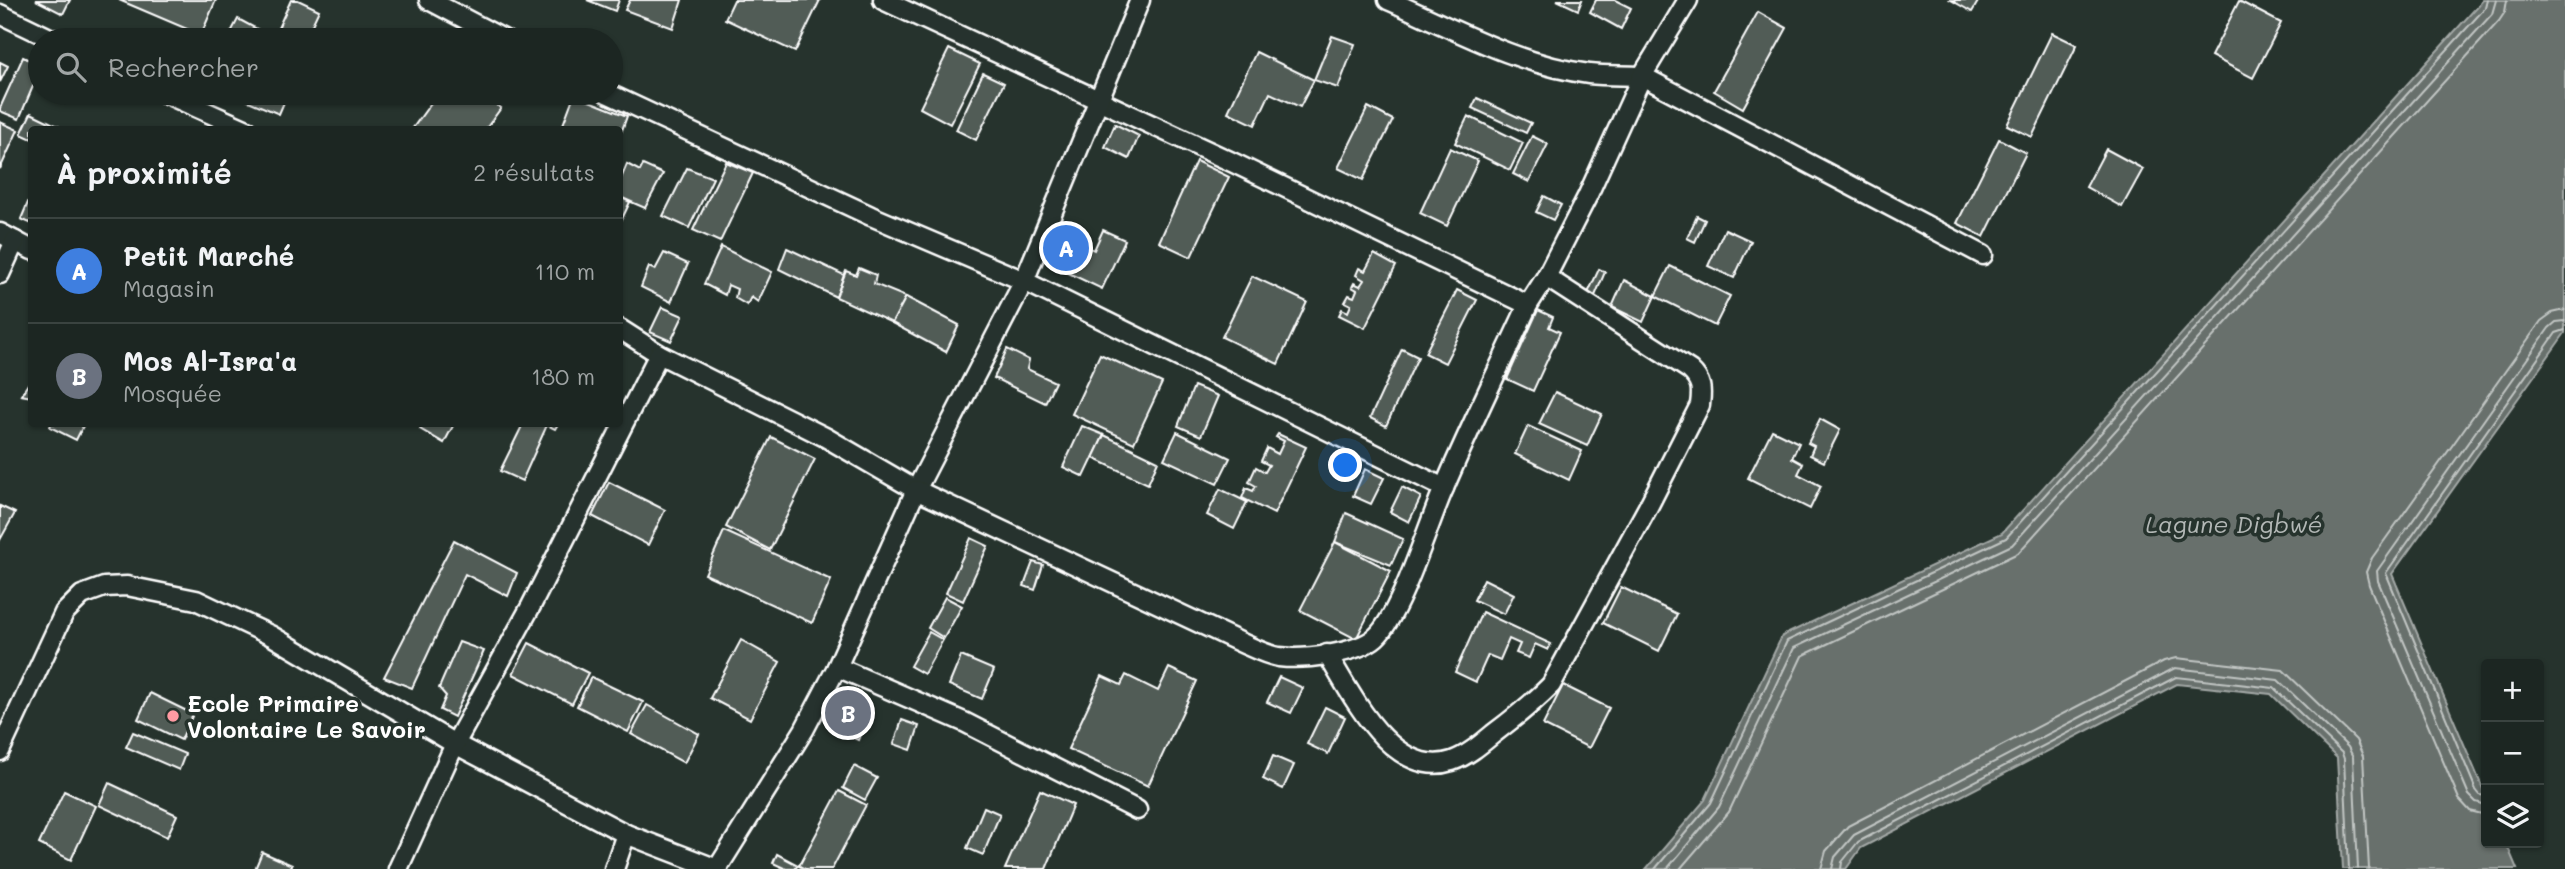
<!DOCTYPE html>
<html lang="fr">
<head>
<meta charset="utf-8">
<style>
  :root { --surface:#1c2622; --page:#252e2a; --text:#f1f3f6; --muted:#a0a5a5; --line:#3a4340; --accent:#8c9099 }
  body { margin:0; font-family:Mali,sans-serif; background:var(--page); color:var(--text) }
  .controls { position:absolute; right:21px; bottom:21px; display:grid; overflow:hidden; border-radius:7px; box-shadow:0 2px 5px #0004 }
  .controls button { width:63px; height:63px; display:grid; place-items:center; padding:0; border:0; border-bottom:2px solid var(--line); background:var(--surface); color:var(--text); font:35px sans-serif }
  .you { position:absolute; left:1346px; top:466px; width:24px; height:24px; margin:-18px; border:5px solid #fff; border-radius:50%; background:#1a73e8; box-shadow:0 0 0 10px #1a73e833 }
  .badge { display:grid; place-items:center; width:46px; height:46px; border-radius:50%; background:var(--accent); color:#fff; font-size:23px; font-weight:700 }
  .pin { position:absolute; translate:-50% -50%; border:4px solid #fff; box-shadow:0 2px 7px #0006 }
  .list { margin:0; padding:0; list-style:none }
  h2 { display:flex; justify-content:space-between; align-items:center; height:91px; margin:0; padding:0 28px; font-size:30px }
  h2 small { font-size:23px; font-weight:400; color:var(--muted) }
  .list li { display:grid; grid-template-columns:46px 1fr auto; gap:21px; align-items:center; box-sizing:border-box; height:105px; padding:0 28px; border-top:2px solid var(--line) }
  .list b { display:block; font-size:26px; white-space:nowrap }
  .list p { margin:0; font-size:23px; white-space:nowrap; color:var(--muted) }
  .list em { font-size:23px; font-style:normal; color:var(--muted) }
  .icon { flex:none; width:38px; height:38px; fill:none; stroke:currentColor; stroke-width:2; stroke-linecap:round; stroke-linejoin:round }
  .map { position:relative; flex:none; width:2565px; height:869px; overflow:hidden }
  .search { position:absolute; background:var(--surface); box-shadow:0 2px 5px #0004; left:28px; top:28px; width:595px; height:77px; display:flex; align-items:center; gap:18px; box-sizing:border-box; padding:0 24px; border-radius:38px; color:var(--muted); font-size:26px }
  .panel { position:absolute; background:var(--surface); box-shadow:0 2px 5px #0004; left:28px; top:126px; width:595px; height:301px; border-radius:7px }
  .map>svg:first-child { display:block }
  .water { fill:#67706c; stroke:#a4a9a7; stroke-width:2 }
  .lines { fill:none; stroke-linecap:round; stroke-linejoin:round }
  .shore { stroke:#c2c6c4; stroke-width:2 }
  .building { fill:#515c57; stroke:#fff; stroke-width:2 }
  .street-casing { stroke:#fff; stroke-width:23 }
  .street { stroke:#26332d; stroke-width:18 }
  .poi-dot { fill:#ff9aa2; stroke:#26332d; stroke-width:2.5 }
  .labels { text-anchor:middle; dominant-baseline:central; stroke-width:7; stroke-linejoin:round; paint-order:stroke }
  .poi-label { font-size:23px; font-weight:bold; fill:#fff; stroke:#26332d; text-anchor:start }
  .water-label { font-size:24px; font-style:italic; fill:#b3b8b6; stroke:#26332d }
</style>
</head>
<body>
<div class="map">
<svg width="2565" height="869" viewBox="0 0 2565 869">
  <rect width="100%" height="100%" fill="#26332d"/>
  <filter id="ink" filterUnits="userSpaceOnUse"><feTurbulence type="fractalNoise" baseFrequency=".0143" numOctaves="2"/><feDisplacementMap in="SourceGraphic" scale="14" xChannelSelector="R" yChannelSelector="G"/><feConvolveMatrix kernelMatrix="1 2 1 2 8 2 1 2 1" color-interpolation-filters="sRGB"/></filter>
  <g filter="url(#ink)">
    <polygon class="water" points="2483,0 2565,0 2565,333 2392,574 2486,796 2486,843 2506,843 2517,869 2343,869 2337,758 2271,694 2177,684 1861,848 1846,869 1646,869 1705,800 1782,636 2002,533"/>
    <g class="lines">
      <g class="shore">
        <polyline points="2486,796 2480,795 2476,790 2386,573 2556,333 2565,330"/>
        <polyline points="2486,805 2476,802 2469,795 2378,581 2377,571 2549,328 2556,322 2565,321"/>
        <polyline points="2486,815 2470,811 2459,799 2369,585 2366,572 2372,558 2541,321 2552,313 2565,310"/>
        <polyline points="1655,869 1711,803 1787,641 2006,538 2485,8 2487,0"/>
        <polyline points="1667,869 1719,807 1794,648 2012,545 2492,14 2496,0"/>
        <polyline points="1680,869 1729,812 1802,656 2018,553 2499,21 2505,12 2507,0"/>
        <polyline points="1821,869 1826,851 1848,826 2164,661 2176,658 2283,670 2356,740 2363,756 2369,869"/>
        <polyline points="1832,869 1835,857 1854,835 2175,668 2278,680 2348,747 2353,757 2358,869"/>
        <polyline points="1841,869 1842,862 1858,842 2176,677 2274,688 2342,753 2344,759 2349,869"/>
      </g>
    </g>
    <g class="building">
      <polygon points="36,0 70,0 63,14"/>
      <polygon points="119,0 216,0 201,35"/>
      <polygon points="291,0 298,0 319,10 305,40 278,28"/>
      <polygon points="587,0 619,0 615,11"/>
      <polygon points="630,0 682,0 673,28 625,10"/>
      <polygon points="734,0 820,0 795,52 725,19"/>
      <polygon points="1557,0 1582,0 1578,10"/>
      <polygon points="1596,0 1615,0 1631,8 1621,29 1590,12"/>
      <polygon points="1951,0 1979,0 1972,12"/>
      <polygon points="2239,1 2281,23 2253,78 2211,56"/>
      <polygon points="1758,12 1787,28 1743,108 1714,91"/>
      <polygon points="238,19 272,37 269,40 227,40"/>
      <polygon points="2052,33 2077,45 2032,137 2007,125"/>
      <polygon points="1332,36 1355,44 1338,88 1314,80"/>
      <polygon points="949,49 980,64 950,124 920,108"/>
      <polygon points="1256,52 1314,80 1300,107 1270,93 1255,125 1228,112"/>
      <polygon points="23,57 40,65 40,70 19,119 0,111 0,108"/>
      <polygon points="0,62 8,66 0,82"/>
      <polygon points="983,73 1004,83 976,140 956,130"/>
      <polygon points="249,93 288,93 279,114 246,100"/>
      <polygon points="438,93 480,93 501,108 485,130 415,130 413,128"/>
      <polygon points="574,95 627,116 620,136 620,130 561,130"/>
      <polygon points="1477,98 1531,123 1526,133 1472,108"/>
      <polygon points="1368,107 1393,120 1363,180 1338,168"/>
      <polygon points="31,113 66,130 32,130 32,139 21,134"/>
      <polygon points="1468,116 1523,143 1510,170 1455,143"/>
      <polygon points="0,122 18,130 0,169"/>
      <polygon points="1115,124 1139,136 1129,159 1105,147"/>
      <polygon points="1532,136 1548,144 1529,182 1513,174"/>
      <polygon points="1999,139 2026,153 1984,237 1957,223"/>
      <polygon points="1450,148 1478,161 1447,226 1420,213"/>
      <polygon points="2106,149 2143,169 2122,207 2086,187"/>
      <polygon points="1196,161 1229,177 1191,257 1159,242"/>
      <polygon points="726,162 753,173 720,242 693,230"/>
      <polygon points="627,164 640,171 643,165 663,174 645,208 620,197 620,181"/>
      <polygon points="687,168 713,178 689,228 663,216"/>
      <polygon points="32,193 32,224 21,219"/>
      <polygon points="1544,196 1561,205 1553,220 1536,212"/>
      <polygon points="620,197 630,202 620,223"/>
      <polygon points="1697,216 1705,220 1695,242 1687,238"/>
      <polygon points="1725,229 1751,241 1734,278 1708,266"/>
      <polygon points="1103,230 1125,240 1102,289 1062,270 1067,260 1055,255 1064,236 1094,250"/>
      <polygon points="721,247 772,272 758,302 751,297 747,305 735,298 737,289 728,285 725,295 704,284"/>
      <polygon points="787,248 844,275 836,297 779,269"/>
      <polygon points="664,253 688,264 671,302 641,287 649,267 655,270"/>
      <polygon points="1374,254 1396,266 1365,328 1339,315 1342,309 1348,312 1351,305 1345,302 1349,295 1354,297 1357,290 1352,287 1354,283 1360,286 1364,280 1356,275 1359,268 1365,271"/>
      <polygon points="1670,266 1730,296 1715,326 1655,296"/>
      <polygon points="859,268 876,275 874,284 906,297 892,323 836,297 846,271 856,275"/>
      <polygon points="1599,269 1605,272 1595,296 1588,293"/>
      <polygon points="1252,276 1307,302 1278,364 1222,337"/>
      <polygon points="1624,280 1655,296 1643,322 1612,307"/>
      <polygon points="1457,290 1477,300 1445,363 1425,353"/>
      <polygon points="906,297 959,325 946,352 892,323"/>
      <polygon points="662,307 683,316 671,341 650,332"/>
      <polygon points="1538,310 1553,317 1549,327 1560,332 1533,391 1507,379"/>
      <polygon points="1007,349 1029,360 1027,369 1055,382 1045,403 994,378"/>
      <polygon points="1402,349 1418,357 1386,426 1370,418"/>
      <polygon points="1100,354 1162,383 1134,443 1072,414"/>
      <polygon points="32,378 32,397 21,395"/>
      <polygon points="1194,386 1218,396 1201,436 1178,426"/>
      <polygon points="1555,392 1602,414 1587,446 1539,424"/>
      <polygon points="1820,419 1840,430 1824,462 1810,455 1814,446 1808,443"/>
      <polygon points="51,424 84,424 76,440 50,427"/>
      <polygon points="422,424 454,424 444,443 420,429"/>
      <polygon points="523,424 558,424 555,429 547,425 522,481 500,471"/>
      <polygon points="1082,426 1104,435 1084,477 1063,467"/>
      <polygon points="1528,426 1582,451 1569,480 1515,454"/>
      <polygon points="1772,430 1799,443 1792,458 1803,464 1798,474 1821,486 1810,509 1748,478"/>
      <polygon points="1177,432 1230,458 1217,484 1164,459"/>
      <polygon points="1278,434 1306,447 1274,514 1242,498 1246,488 1253,491 1256,486 1249,482 1256,467 1265,472 1269,465 1261,461 1267,448 1278,454 1284,441 1276,437"/>
      <polygon points="1104,435 1158,461 1148,484 1093,458"/>
      <polygon points="771,437 815,459 770,550 726,527"/>
      <polygon points="1365,469 1384,478 1371,504 1353,496"/>
      <polygon points="609,482 665,510 648,545 592,516"/>
      <polygon points="1402,487 1421,497 1409,522 1390,512"/>
      <polygon points="1220,489 1247,502 1234,529 1207,515"/>
      <polygon points="0,506 15,513 0,540"/>
      <polygon points="1346,513 1403,539 1391,565 1335,542"/>
      <polygon points="724,531 831,580 812,623 705,574"/>
      <polygon points="971,538 988,546 963,601 946,593"/>
      <polygon points="454,540 517,573 508,596 465,574 412,688 384,677"/>
      <polygon points="1335,542 1391,571 1356,639 1300,610"/>
      <polygon points="1033,562 1043,565 1035,590 1024,586"/>
      <polygon points="1484,579 1514,594 1504,614 1474,600"/>
      <polygon points="1621,587 1677,614 1659,651 1603,623"/>
      <polygon points="945,597 962,606 944,638 928,628"/>
      <polygon points="1482,612 1551,644 1548,650 1535,644 1529,658 1516,653 1520,644 1509,639 1500,660 1488,655 1476,682 1455,672"/>
      <polygon points="929,632 943,640 924,674 910,666"/>
      <polygon points="741,640 780,662 750,719 710,698"/>
      <polygon points="459,642 484,651 454,717 440,710 446,696 439,688"/>
      <polygon points="529,643 588,673 572,704 513,674"/>
      <polygon points="961,656 994,670 982,699 949,685"/>
      <polygon points="1169,668 1197,681 1148,786 1068,749 1102,676 1121,685 1126,675 1158,691"/>
      <polygon points="591,677 643,702 628,732 577,706"/>
      <polygon points="1279,677 1303,688 1291,713 1267,702"/>
      <polygon points="1563,685 1609,708 1589,748 1543,725"/>
      <polygon points="150,693 193,714 181,740 138,719"/>
      <polygon points="850,702 870,710 858,740 838,731"/>
      <polygon points="647,705 699,734 684,763 631,734"/>
      <polygon points="1325,707 1345,717 1328,754 1307,744"/>
      <polygon points="902,720 919,726 911,750 894,744"/>
      <polygon points="133,732 185,754 179,770 126,747"/>
      <polygon points="1273,756 1294,765 1283,789 1263,779"/>
      <polygon points="854,766 877,778 865,800 843,788"/>
      <polygon points="109,783 177,815 167,837 99,805"/>
      <polygon points="1040,790 1073,805 1046,869 1005,869"/>
      <polygon points="64,791 96,806 71,860 39,844"/>
      <polygon points="839,791 866,805 832,869 805,869 799,866"/>
      <polygon points="984,807 1000,814 983,855 967,848"/>
      <polygon points="262,852 292,865 290,869 255,869"/>
      <polygon points="777,854 798,865 795,869 786,869 773,863"/>
    </g>
    <g class="lines">
      <g class="street-casing">
        <g id="street">
          <polyline points="429,0 505,40"/>
          <polyline points="883,0 1234,163 1528,305"/>
          <path d="M1388,0C1452,28 1518,65 1589,74C1606,76 1624,75 1642,76L1983,255"/>
          <polyline points="0,14 54,40"/>
          <polyline points="164,93 247,130"/>
          <polyline points="607,93 871,216 1024,281 1444,488"/>
          <polyline points="0,233 32,250"/>
          <polyline points="0,274 15,241"/>
          <polyline points="620,329 659,354 825,437 916,490 1024,281 1140,0"/>
          <path d="M1327,654C1352,695 1393,780 1452,761C1467,756 1481,744 1493,734C1513,719 1533,703 1551,685L1648,507L1700,405C1702,390 1702,381 1690,370L1546,277"/>
          <path d="M837,667L916,490L1244,644C1255,649 1267,655 1279,657C1303,660 1357,654 1376,637C1401,614 1428,524 1444,488C1470,427 1500,366 1528,305L1546,277L1587,197L1642,76L1688,0"/>
          <polyline points="0,751 64,613 82,595 104,587 127,586 196,600 272,636 455,744 626,834"/>
          <polyline points="398,869 455,744 531,606 659,354"/>
          <polyline points="614,869 626,834 717,869"/>
          <polyline points="717,869 804,730 837,667 964,722 1137,810"/>
        </g>
      </g>
      <use href="#street" class="street"/>
    </g>
  </g>
  <circle class="poi-dot" cx="173" cy="716" r="7"/>
  <g class="labels">
    <g class="poi-label">
      <text x="187" y="703">Ecole Primaire<tspan x="187" dy="26">Volontaire Le Savoir</tspan></text>
    </g>
    <g class="water-label">
      <text x="2234" y="523">Lagune Digbwé</text>
    </g>
  </g>
</svg>
<div class="controls">
<button>+</button>
<button>−</button>
<button><svg class="icon" aria-label="layers" viewBox="0 0 24 24"><path d="M12 4l9 5-9 5-9-5zM3 14l9 5 9-5"/></svg></button>
</div>
<div class="you"></div>
<div class="pin badge" style="left:1066px;top:248px;background:#3f7fe0">A</div>
<div class="pin badge" style="left:848px;top:713px;background:#6b7280">B</div>
<div class="search"><svg class="icon" aria-label="search" viewBox="0 0 24 24"><circle cx="10" cy="10" r="6"/><path d="M15 15l6 6"/></svg>Rechercher</div>
<section class="panel">
<h2>À proximité<small>2 résultats</small></h2>
<ul class="list">
<li><span class="badge" style="background:#3f7fe0">A</span><div><b>Petit Marché</b><p>Magasin</p></div><em>110 m</em></li>
<li><span class="badge" style="background:#6b7280">B</span><div><b>Mos Al-Isra'a</b><p>Mosquée</p></div><em>180 m</em></li>
</ul>
</section>
</div>
</body>
</html>
